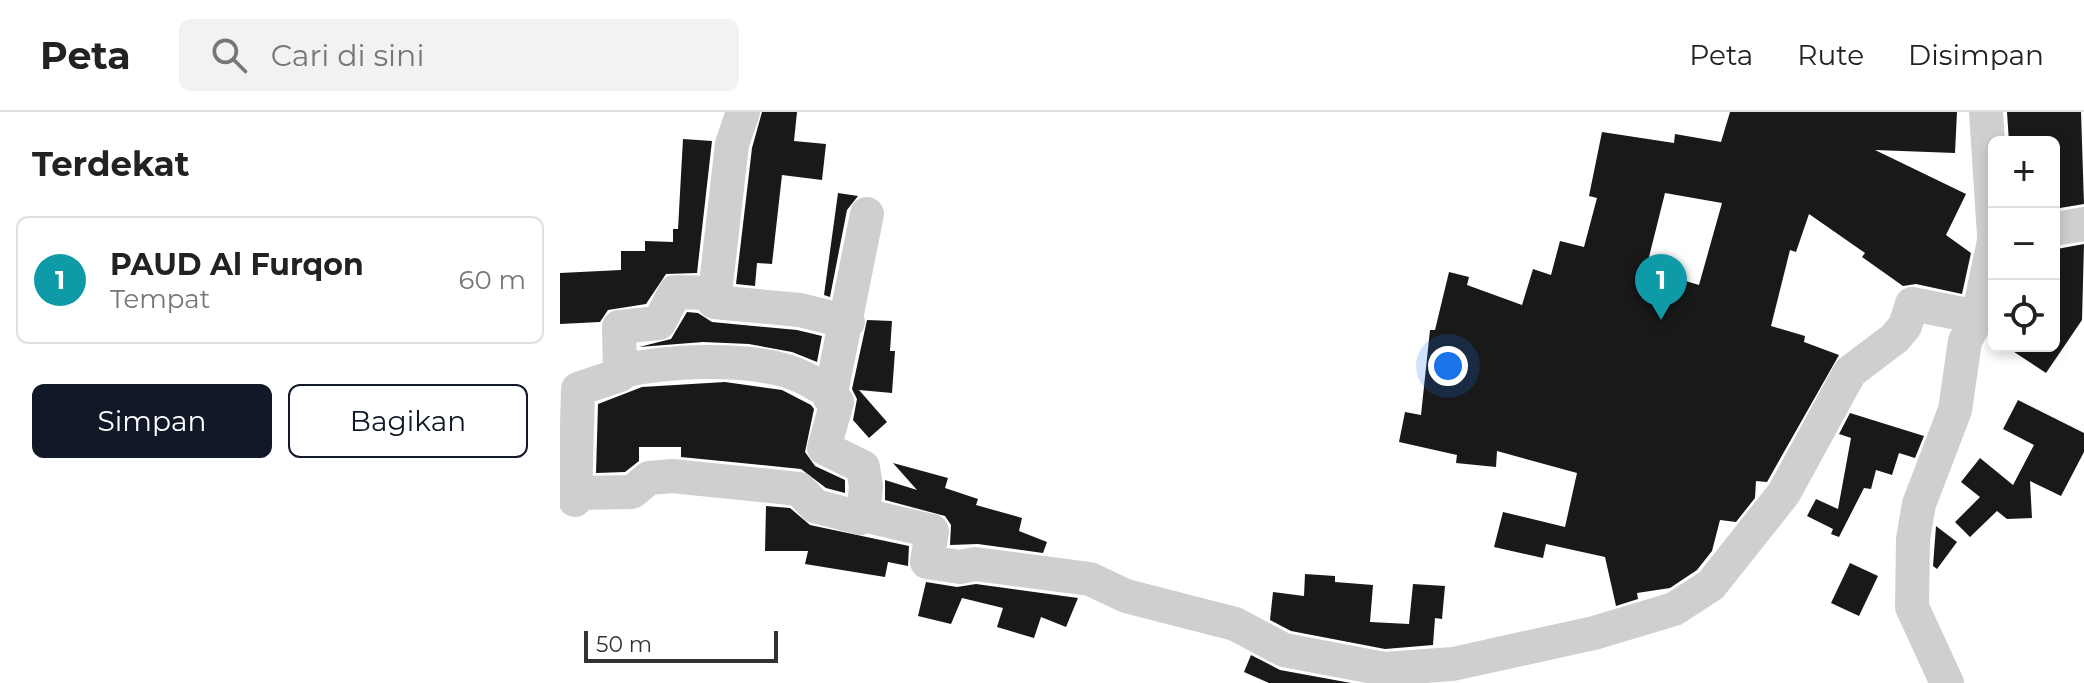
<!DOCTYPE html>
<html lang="id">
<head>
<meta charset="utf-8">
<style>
  :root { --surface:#fff; --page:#f2f2f2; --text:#222; --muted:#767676; --line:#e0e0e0; --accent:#111827 }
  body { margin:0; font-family:Montserrat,sans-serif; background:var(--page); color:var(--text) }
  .controls { position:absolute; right:24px; top:24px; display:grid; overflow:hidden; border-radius:12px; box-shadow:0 4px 12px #0003 }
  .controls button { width:72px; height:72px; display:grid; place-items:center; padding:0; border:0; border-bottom:2px solid var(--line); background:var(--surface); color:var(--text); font:40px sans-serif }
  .scale { position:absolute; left:24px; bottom:20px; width:194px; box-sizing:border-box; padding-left:8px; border:4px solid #323232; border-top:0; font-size:22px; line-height:28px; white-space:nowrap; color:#323232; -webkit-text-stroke:6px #fff; paint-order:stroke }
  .you { position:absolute; left:888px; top:254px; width:28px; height:28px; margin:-20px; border:6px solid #fff; border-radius:50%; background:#1a73e8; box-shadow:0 0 0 12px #1a73e833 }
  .badge { display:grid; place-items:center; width:52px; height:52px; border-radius:50%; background:var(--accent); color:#fff; font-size:26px; font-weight:700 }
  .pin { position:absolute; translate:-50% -66px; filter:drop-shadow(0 2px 4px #0008) }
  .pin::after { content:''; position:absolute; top:42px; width:28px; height:24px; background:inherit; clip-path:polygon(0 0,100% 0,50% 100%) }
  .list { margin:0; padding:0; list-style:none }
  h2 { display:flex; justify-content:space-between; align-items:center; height:104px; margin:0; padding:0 32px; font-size:34px }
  h2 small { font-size:26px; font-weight:400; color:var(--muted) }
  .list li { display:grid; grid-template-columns:52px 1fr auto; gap:24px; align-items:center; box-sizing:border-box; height:128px; margin:0 16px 16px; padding:0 16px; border:2px solid var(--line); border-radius:12px }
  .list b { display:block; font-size:30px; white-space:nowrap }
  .list p { margin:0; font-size:26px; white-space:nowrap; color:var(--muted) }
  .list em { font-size:26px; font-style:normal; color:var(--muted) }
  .actions { display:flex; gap:16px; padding:24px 32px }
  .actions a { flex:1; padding:18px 0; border:2px solid var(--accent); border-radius:12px; text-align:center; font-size:28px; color:var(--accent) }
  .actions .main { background:var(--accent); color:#fff }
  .icon { flex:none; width:44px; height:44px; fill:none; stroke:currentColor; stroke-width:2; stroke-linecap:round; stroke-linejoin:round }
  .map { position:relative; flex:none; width:1524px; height:571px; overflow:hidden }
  header { display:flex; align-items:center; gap:48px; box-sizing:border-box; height:112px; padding:0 40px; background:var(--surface); border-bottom:2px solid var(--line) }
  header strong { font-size:38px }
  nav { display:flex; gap:44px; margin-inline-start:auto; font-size:28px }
  .search { width:560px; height:72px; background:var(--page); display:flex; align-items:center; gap:20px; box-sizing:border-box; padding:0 28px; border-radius:12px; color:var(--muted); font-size:30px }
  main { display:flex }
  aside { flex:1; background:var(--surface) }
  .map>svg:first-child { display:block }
  .building { fill:#191919; fill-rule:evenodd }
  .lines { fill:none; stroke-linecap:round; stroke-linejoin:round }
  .minor { stroke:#cfcfcf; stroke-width:34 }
</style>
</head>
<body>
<header>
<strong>Peta</strong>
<div class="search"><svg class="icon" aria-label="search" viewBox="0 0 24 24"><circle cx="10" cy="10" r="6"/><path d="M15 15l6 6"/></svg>Cari di sini</div>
<nav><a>Peta</a><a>Rute</a><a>Disimpan</a></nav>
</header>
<main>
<aside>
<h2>Terdekat<small></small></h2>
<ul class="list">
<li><span class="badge" style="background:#0f9aa8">1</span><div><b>PAUD Al Furqon</b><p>Tempat</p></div><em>60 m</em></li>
</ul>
<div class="actions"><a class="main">Simpan</a><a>Bagikan</a></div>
</aside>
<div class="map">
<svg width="1524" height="571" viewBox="0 0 1524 571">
  <rect width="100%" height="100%" fill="#fff"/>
  <g class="building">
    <polygon points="202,0 237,0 234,29 266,32 262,68 222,63 212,152 197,151 195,174 176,172 192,36"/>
    <path d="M1170,0H1397L1395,41L1315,38L1406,82L1386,123L1411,141L1402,182L1356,172L1343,174L1302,145L1305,141L1249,102L1236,140L1230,138L1211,214L1245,224L1244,230L1279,243L1207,370L1196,369L1195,386L1176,410L1160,408L1152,439L1137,458L1110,476L1077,481L1078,487L1056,494L1045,445L986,432L983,446L934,435L943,400L1005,415L1017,361L937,339L936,355L896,351L897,343L839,330L845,300L861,303L870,218H875L889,160L909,165L907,173L962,193L973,157L991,163L1000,129L1024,135L1037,86L1029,84L1042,20L1114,31L1115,22L1161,30ZM1105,81L1162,91L1139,173L1086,157Z"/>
    <polygon points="1447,0 1521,0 1524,92 1494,97 1494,30 1449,30"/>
    <polygon points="123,27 152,29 137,161 106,162 86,192 48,198 40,210 0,212 0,161 61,158 61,139 85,139 85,129 113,130 113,117 118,117"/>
    <polygon points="278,81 298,84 287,98 270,185 264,183"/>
    <polygon points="1524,132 1522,208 1486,261 1445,234 1496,234 1497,137"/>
    <polygon points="127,200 138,201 152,210 237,218 262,224 257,250 232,240 189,232 143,230 79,235 111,227"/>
    <polygon points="307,208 332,209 330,239 335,239 332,281 299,278 327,310 309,326 293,308 297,287 292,277"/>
    <polygon points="165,270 222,278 251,293 254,297 245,340 255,354 285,368 285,381 266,376 241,357 121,345 121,335 79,335 79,349 65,360 36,361 38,292 82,275"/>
    <polygon points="1458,288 1524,321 1524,340 1501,384 1470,369 1472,406 1447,407 1437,399 1410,425 1395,410 1420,385 1401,370 1420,346 1453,373 1474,333 1443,317"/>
    <polygon points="1290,301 1364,324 1355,346 1339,341 1332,363 1316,358 1311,377 1304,376 1279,425 1271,422 1273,417 1247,404 1256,387 1278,397 1291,326 1279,322"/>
    <polygon points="333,351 388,366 385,376 418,387 416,393 462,406 459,419 487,430 483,441 418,432 390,433 391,413 385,404 325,388 325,368 357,378"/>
    <polygon points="206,394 230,396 250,413 349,434 348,454 328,450 325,465 245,452 248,439 205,439"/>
    <polygon points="1376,414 1397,430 1377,457 1373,454"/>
    <polygon points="1290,451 1318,464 1299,504 1271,491"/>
    <polygon points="745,462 775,464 775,470 813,473 810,510 849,512 853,472 885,474 882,507 875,506 873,533 825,537 731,519 710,508 713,480 744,484"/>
    <polygon points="366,470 397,475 416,472 518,486 506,515 481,505 474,526 437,515 443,496 402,486 391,512 358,504"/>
    <polygon points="691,543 720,558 791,571 709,571 684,560"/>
  </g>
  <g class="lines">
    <g class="minor">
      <polyline points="183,0 172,32 154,190 240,198 288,210"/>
      <polyline points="1426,0 1434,124"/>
      <polyline points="307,102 270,286 277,290 264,336 303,355 306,375 303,403 372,419 367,450 400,455 415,452 530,467 566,484 675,512 724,538 824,557 893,552 1034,521 1114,497 1151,473 1224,381 1290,260 1335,226 1345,214 1352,192 1418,205"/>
      <polyline points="1494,117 1524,112"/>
      <path d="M60,259C109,249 178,245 227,259C242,263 258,274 272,281"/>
      <polyline points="15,381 72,380 89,366 112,364 239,377 255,394 300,406 303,403"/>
      <polyline points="15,388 18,277 60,263 59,215 99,211 115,180 152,181"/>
      <polyline points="1387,571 1352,495 1353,427 1359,392 1395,298 1405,229 1418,205 1434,129"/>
    </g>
  </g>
</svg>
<div class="controls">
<button>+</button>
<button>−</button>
<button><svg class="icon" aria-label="locate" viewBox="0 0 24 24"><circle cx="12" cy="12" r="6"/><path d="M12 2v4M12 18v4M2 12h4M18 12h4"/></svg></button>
</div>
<div class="scale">50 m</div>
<div class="you"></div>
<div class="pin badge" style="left:1101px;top:208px;background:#0f9aa8">1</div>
</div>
</main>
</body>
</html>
